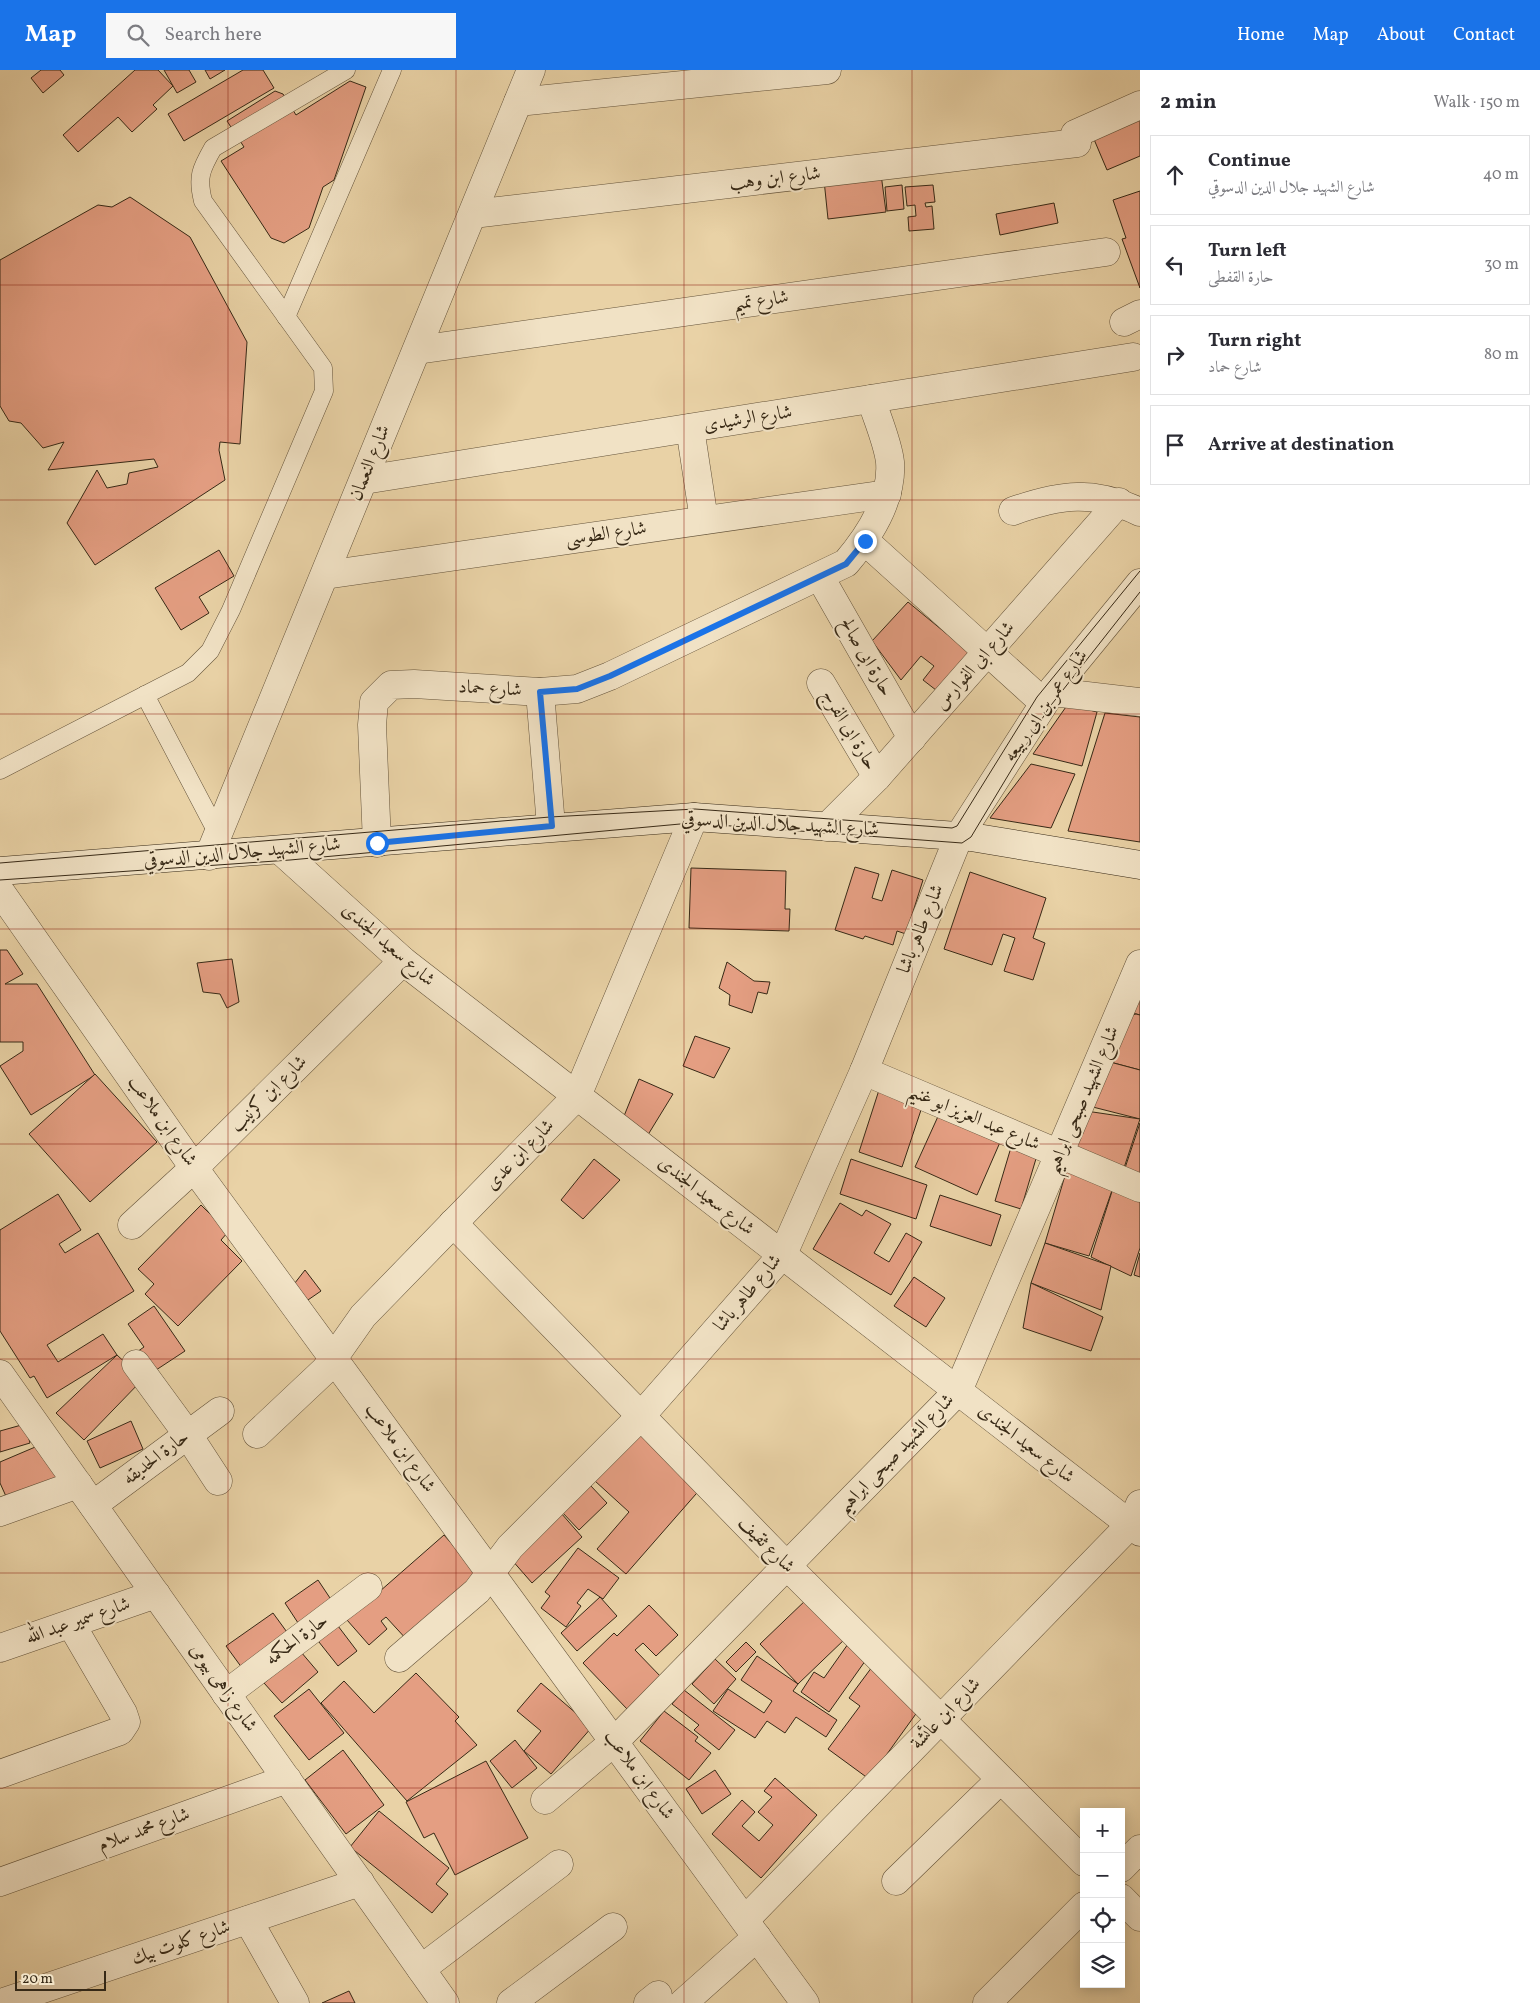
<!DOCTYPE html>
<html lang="en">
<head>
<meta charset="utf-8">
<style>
  :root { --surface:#fff; --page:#f7f7f7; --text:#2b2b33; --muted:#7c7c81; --line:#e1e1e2; --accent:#1a73e8 }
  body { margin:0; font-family:Vollkorn,Amiri,serif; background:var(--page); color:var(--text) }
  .controls { position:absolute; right:15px; bottom:15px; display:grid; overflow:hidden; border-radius:0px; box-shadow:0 2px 12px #0003 }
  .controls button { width:45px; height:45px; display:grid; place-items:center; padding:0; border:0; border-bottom:1px solid var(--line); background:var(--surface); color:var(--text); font:25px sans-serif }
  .scale { position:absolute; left:15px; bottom:12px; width:91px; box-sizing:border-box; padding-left:5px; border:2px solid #372916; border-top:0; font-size:14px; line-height:18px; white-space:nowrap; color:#372916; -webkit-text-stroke:4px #f1e2c5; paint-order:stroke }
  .stop { position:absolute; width:15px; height:15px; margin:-11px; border:4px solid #1a73e8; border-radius:50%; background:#fff }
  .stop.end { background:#1a73e8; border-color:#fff; box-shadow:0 1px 5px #0008 }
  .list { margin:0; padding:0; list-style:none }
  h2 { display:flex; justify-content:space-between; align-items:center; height:65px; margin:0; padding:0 20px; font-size:21px }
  h2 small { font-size:16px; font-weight:400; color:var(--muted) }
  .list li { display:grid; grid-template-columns:32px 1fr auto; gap:15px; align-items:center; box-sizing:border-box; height:80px; margin:0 10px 10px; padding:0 10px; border:1px solid var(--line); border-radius:0px }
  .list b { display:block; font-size:19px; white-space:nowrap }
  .list p { margin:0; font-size:16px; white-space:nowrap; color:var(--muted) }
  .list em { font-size:16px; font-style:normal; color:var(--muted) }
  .icon { flex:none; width:28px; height:28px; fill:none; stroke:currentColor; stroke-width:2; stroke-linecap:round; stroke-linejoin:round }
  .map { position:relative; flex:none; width:1140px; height:1933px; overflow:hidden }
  header { display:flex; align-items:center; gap:30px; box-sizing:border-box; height:70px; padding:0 25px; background:var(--accent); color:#fff }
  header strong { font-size:24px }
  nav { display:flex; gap:28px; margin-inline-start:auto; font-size:18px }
  .search { width:350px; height:45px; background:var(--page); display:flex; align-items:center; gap:12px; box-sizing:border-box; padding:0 18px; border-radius:0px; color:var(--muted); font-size:19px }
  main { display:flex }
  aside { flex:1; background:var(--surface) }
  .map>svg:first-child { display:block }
  .building { fill:#e49e82; stroke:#372916 }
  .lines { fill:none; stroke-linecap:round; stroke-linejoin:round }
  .lane-casing { stroke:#64533a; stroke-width:19 }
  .street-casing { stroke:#64533a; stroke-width:29 }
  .secondary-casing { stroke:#372916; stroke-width:29 }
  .lane { stroke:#f1e2c5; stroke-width:18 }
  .street { stroke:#f1e2c5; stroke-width:28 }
  .secondary { stroke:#f1e2c5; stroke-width:28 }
  .tram { stroke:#372916; stroke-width:1 }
  .route { stroke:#1a73e8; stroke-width:6 }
  .grid { fill:none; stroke:#8f2418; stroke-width:1; stroke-opacity:0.55 }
  .labels { text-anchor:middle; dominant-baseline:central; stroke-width:4; stroke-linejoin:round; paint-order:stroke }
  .street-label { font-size:19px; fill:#372916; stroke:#f1e2c5 }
</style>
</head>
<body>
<header>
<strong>Map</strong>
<div class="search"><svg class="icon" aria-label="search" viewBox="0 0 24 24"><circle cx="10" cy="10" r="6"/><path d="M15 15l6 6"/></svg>Search here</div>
<nav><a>Home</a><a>Map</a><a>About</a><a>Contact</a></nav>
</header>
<main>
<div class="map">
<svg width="1140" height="1933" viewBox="0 0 1140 1933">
  <rect width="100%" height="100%" fill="#e9d2a6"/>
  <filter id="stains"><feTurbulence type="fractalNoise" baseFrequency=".004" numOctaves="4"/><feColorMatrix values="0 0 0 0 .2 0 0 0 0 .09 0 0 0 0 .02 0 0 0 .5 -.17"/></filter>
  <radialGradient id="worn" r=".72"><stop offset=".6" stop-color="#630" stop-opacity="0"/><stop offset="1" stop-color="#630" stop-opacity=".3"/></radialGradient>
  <g class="building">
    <polygon points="41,0 60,0 64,5 43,23 31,8"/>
    <polygon points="135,0 158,0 173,16 153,35 157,39 132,62 118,47 78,82 63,65"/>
    <polygon points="164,0 189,0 196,12 177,23"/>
    <polygon points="205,0 225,0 210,9"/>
    <polygon points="243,0 263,0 274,18 184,71 168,44"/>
    <polygon points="350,11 366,17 334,110 323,117 309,158 284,173 271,168 221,91 244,77 227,51 275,21 283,24 296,45"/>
    <polygon points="1140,48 1140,86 1107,100 1093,67"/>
    <polygon points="881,104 886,142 828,149 824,110"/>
    <polygon points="902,115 904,139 887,141 885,117"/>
    <polygon points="933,115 935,132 925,133 926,137 932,136 934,159 909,161 908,147 916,146 915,135 907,136 905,117"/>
    <polygon points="1140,121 1140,218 1122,169 1126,168 1113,130"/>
    <polygon points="130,127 190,167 247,272 240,374 220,372 219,380 225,410 95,495 67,453 97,400 107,418 127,414 129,403 158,397 154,389 48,400 64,372 43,378 21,353 9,351 0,336 0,190 98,135 112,137"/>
    <polygon points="1054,133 1058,153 1000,165 996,144"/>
    <polygon points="219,480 234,506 199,527 209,543 181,560 155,518"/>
    <polygon points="908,532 976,588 945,627 923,610 934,596 921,586 901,610 872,571"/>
    <polygon points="1068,634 1097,642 1082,696 1033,684"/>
    <polygon points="1105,643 1140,647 1140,772 1068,761"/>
    <polygon points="1031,694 1075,704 1051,758 990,748"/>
    <polygon points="855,797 879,804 872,828 882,831 892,800 923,810 906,864 897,861 893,875 865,866 863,869 835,860"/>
    <polygon points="691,798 786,801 785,839 790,839 789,861 689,858"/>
    <polygon points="970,802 1046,828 1033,868 1045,873 1033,910 1004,901 1015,868 1003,864 992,895 944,879"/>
    <polygon points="0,880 7,880 23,904 5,914 37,914 95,1005 31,1045 0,996 23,981 23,972 0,972"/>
    <polygon points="232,889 239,932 227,938 220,924 203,922 197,893"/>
    <polygon points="727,892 754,911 770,912 767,924 758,922 752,943 729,935 730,925 719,918"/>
    <polygon points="1140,906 1140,945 1129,942"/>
    <polygon points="1136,944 1140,945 1140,1000 1110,992 1122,948"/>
    <polygon points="695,966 730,978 714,1008 683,996"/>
    <polygon points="1110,992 1140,1000 1140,1049 1085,1035"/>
    <polygon points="95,1004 157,1072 90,1132 29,1064"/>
    <polygon points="639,1009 673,1024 646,1068 622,1051"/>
    <polygon points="879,1020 923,1034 902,1097 859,1082"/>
    <polygon points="1086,1041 1140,1049 1122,1104 1073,1083"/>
    <polygon points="940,1042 1001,1070 977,1125 915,1097"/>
    <polygon points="1140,1053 1140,1117 1121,1110"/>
    <polygon points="1012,1074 1038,1082 1021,1139 995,1131"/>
    <polygon points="594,1089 620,1110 583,1149 561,1130"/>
    <polygon points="851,1089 927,1115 916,1149 840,1124"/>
    <polygon points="1069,1092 1115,1112 1089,1186 1045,1173"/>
    <polygon points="1115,1112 1140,1119 1140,1178 1131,1206 1091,1187"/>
    <polygon points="58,1124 81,1160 59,1174 65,1183 98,1163 134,1221 47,1275 58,1292 103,1264 117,1285 47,1328 34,1306 30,1308 0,1261 0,1160"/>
    <polygon points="940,1125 1001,1145 991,1176 930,1156"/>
    <polygon points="840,1133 862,1146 866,1140 891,1154 874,1183 889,1192 906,1163 922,1172 891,1225 813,1179"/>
    <polygon points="201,1135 228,1162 221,1170 242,1191 178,1256 145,1224 154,1214 138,1199"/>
    <polygon points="1045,1173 1111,1196 1101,1240 1031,1213"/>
    <polygon points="1140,1183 1140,1207 1134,1205"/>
    <polygon points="305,1200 321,1221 305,1232 291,1218"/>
    <polygon points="914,1207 945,1228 926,1257 894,1236"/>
    <polygon points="1031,1213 1103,1247 1091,1281 1023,1258"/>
    <polygon points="154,1236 185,1281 153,1302 134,1284 144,1277 128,1254"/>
    <polygon points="117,1285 143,1309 84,1370 56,1343"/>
    <polygon points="131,1351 143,1379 100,1398 87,1371"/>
    <polygon points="25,1354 30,1373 0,1382 0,1361"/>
    <polygon points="639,1361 703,1416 626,1504 597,1479 629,1442 595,1411"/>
    <polygon points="47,1372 63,1411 9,1433 0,1413 0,1392"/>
    <polygon points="590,1415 607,1433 579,1460 562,1442"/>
    <polygon points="561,1443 582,1467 532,1513 511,1489"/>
    <polygon points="444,1465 481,1507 408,1571 386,1547 381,1551 387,1559 369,1575 347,1550"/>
    <polygon points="578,1478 619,1508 603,1529 588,1519 577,1533 581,1536 566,1557 541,1538 550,1526 545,1522"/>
    <polygon points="318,1510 336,1537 302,1559 285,1533"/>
    <polygon points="600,1527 617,1546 577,1581 561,1563"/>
    <polygon points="808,1528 846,1568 798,1614 760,1574"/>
    <polygon points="649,1535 678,1565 656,1586 643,1573 635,1580 662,1608 628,1640 583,1593 614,1563 617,1566"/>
    <polygon points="273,1543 292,1569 245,1602 226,1576"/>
    <polygon points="335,1552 357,1581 338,1596 315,1567"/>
    <polygon points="746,1572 756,1582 736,1602 726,1592"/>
    <polygon points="848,1574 868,1587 829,1642 801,1622 814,1602 824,1608"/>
    <polygon points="301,1582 318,1602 282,1633 264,1613"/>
    <polygon points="757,1586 798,1614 793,1621 837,1650 826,1667 796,1647 785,1663 767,1651 755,1668 713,1641 728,1619 764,1643 772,1631 741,1610"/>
    <polygon points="715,1589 736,1609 714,1634 692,1614"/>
    <polygon points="872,1597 923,1634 869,1709 828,1679 860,1636 849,1628"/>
    <polygon points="416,1603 459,1647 455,1651 477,1675 407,1731 321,1633 344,1611 374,1643"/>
    <polygon points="541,1613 592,1657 551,1704 524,1681 541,1661 517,1641"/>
    <polygon points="309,1619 344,1663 309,1690 274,1646"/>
    <polygon points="684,1620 735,1660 719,1680 694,1660 699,1655 672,1634"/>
    <polygon points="664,1641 698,1667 695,1671 711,1683 689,1710 640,1671"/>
    <polygon points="515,1670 537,1698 512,1718 490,1691"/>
    <polygon points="343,1680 384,1735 346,1764 305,1710"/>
    <polygon points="486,1691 528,1768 455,1805 434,1763 424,1768 406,1732"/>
    <polygon points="715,1700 731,1724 702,1744 686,1719"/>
    <polygon points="775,1708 817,1745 761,1808 712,1764 742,1730 755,1742 742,1756 759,1771 773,1755 758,1742 772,1727 764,1721"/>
    <polygon points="379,1741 449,1798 436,1814 448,1824 432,1843 350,1777"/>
    <polygon points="349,1921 355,1933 322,1933"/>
  </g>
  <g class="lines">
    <g class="lane-casing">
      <g id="lane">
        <polyline points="286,247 392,0"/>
        <polyline points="145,625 218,764"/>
        <path d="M0,700L188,603L210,581L231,540L324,321L323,298L203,131C197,107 201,99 213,78L346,0"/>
      </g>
    </g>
    <g class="street-casing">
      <g id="street">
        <polyline points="518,32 827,0"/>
        <polyline points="1075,64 1140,35"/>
        <polyline points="473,144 1077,73"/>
        <polyline points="1124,252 1140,244"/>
        <polyline points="417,280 1106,182"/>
        <polyline points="690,358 704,450"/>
        <polyline points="364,410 1133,287"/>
        <path d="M1013,441C1061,424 1093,420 1140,442"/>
        <polyline points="865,471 1044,633"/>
        <polyline points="325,505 887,424"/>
        <polyline points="820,507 912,668"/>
        <polyline points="821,613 877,707"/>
        <polyline points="1054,618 1061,623 1140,632"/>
        <polyline points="540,622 551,756"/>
        <polyline points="827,757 877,707 1119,432"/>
        <path d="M377,773L372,655L374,632L391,615L414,614L540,622L577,619L610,606L846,493C869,466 893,430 890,392C888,373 877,348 871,329"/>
        <polyline points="280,780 403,891 1140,1462"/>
        <polyline points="209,786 531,0"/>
        <polyline points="0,821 194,1098 805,1933"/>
        <polyline points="864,1001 1140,1118"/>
        <polyline points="453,1153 787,1496 1084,1792"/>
        <polyline points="132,1155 194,1098 403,891"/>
        <polyline points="136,1294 188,1365 218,1411"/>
        <polyline points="0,1304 445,1933"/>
        <polyline points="257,1364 325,1300 363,1246 577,1026 694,747"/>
        <polyline points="93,1435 220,1341"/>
        <polyline points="0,1442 78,1414"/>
        <polyline points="0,1578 156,1524"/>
        <polyline points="399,1588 477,1521 510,1477 640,1347 783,1184 864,1001 959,766 1054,618 1140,513"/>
        <polyline points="226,1624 368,1517"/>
        <polyline points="0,1704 120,1661 126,1652 123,1643 71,1554"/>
        <polyline points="545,1730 615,1671 958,1321 1140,894"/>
        <polyline points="1121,1798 1140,1779"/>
        <polyline points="896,1811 1000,1710"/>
        <polyline points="0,1812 287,1709"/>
        <polyline points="1121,1828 1140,1847"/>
        <polyline points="248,1850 295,1933"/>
        <polyline points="745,1850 1131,1454 1140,1434"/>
        <polyline points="421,1899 559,1794"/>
        <polyline points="1,1933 360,1812"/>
        <polyline points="511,1933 613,1857"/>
        <polyline points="648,1933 658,1925"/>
        <polyline points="683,1933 757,1867"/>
        <polyline points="987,1933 1084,1836"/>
      </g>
    </g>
    <g class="secondary-casing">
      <polyline id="secondary" points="0,801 694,747 971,767 1140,795"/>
    </g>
    <use href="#lane" class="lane"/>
    <use href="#street" class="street"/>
    <use href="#secondary" class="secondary"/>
    <g class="tram">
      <polyline points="0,793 550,747 695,739 952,758 957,756 1037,627 1140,501"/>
      <polyline points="0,810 290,790 691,753 962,773 971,767 1048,639 1140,522"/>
    </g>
  </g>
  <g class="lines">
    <polyline class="route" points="377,773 552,756 540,622 577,619 610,606 846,494 865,471"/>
  </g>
  <path class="grid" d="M228,0V1933M456,0V1933M684,0V1933M912,0V1933M0,215H1140M0,430H1140M0,644H1140M0,859H1140M0,1074H1140M0,1289H1140M0,1503H1140M0,1718H1140"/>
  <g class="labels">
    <g class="street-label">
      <text transform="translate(775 109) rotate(-7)">شارع ابن وهب</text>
      <text transform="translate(761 231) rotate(-8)">شارع تميم</text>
      <text transform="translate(748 349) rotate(-9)">شارع الرشيدى</text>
      <text transform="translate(370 393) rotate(-68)">شارع النعمان</text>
      <text transform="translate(606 464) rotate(-8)">شارع الطوسى</text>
      <text transform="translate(866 587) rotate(60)">حارة ابى صالح</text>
      <text transform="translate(975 596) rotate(-49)">شارع ابى الفوارس</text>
      <text transform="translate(490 619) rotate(3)">شارع حماد</text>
      <text transform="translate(1046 636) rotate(-55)">شارع عمر بن ابى ربيعه</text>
      <text transform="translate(849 660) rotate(59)">حارة ابى الفرج</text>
      <text transform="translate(780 755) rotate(3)">شارع الشهيد جلال الدين الدسوقي</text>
      <text transform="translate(242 783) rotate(-5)">شارع الشهيد جلال الدين الدسوقي</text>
      <text transform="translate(921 859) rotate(-68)">شارع طاهر باشا</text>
      <text transform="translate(388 875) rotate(41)">شارع سعيد الجندى</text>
      <text transform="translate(269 1024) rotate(-45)">شارع ابن كرنيب</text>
      <text transform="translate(1083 1030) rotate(-67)">شارع الشهيد صبحى ابراهيم</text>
      <text transform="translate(974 1048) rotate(23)">شارع عبد العزيز ابو غنيم</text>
      <text transform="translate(162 1051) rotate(55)">شارع ابن ملاعب</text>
      <text transform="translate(520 1085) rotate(-46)">شارع ابن عدى</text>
      <text transform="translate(706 1126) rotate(38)">شارع سعيد الجندى</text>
      <text transform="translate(748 1223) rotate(-50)">شارع طاهر باشا</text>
      <text transform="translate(1026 1374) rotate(38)">شارع سعيد الجندى</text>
      <text transform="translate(400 1378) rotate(54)">شارع ابن ملاعب</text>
      <text transform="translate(896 1384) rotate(-46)">شارع الشهيد صبحى ابراهيم</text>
      <text transform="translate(156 1388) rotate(-37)">حارة الحديقه</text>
      <text transform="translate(766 1475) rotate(45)">شارع ثقيف</text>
      <text transform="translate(78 1551) rotate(-19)">شارع سمير عبد الله</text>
      <text transform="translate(297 1570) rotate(-37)">حارة الحكمه</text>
      <text transform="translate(223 1618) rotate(55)">شارع زاهى بيومى</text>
      <text transform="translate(946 1644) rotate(-46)">شارع ابن عائشة</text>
      <text transform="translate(639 1705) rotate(54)">شارع ابن ملاعب</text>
      <text transform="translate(144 1760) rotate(-20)">شارع محمد سلام</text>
      <text transform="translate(181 1873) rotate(-19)">شارع كلوت بيك</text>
    </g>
  </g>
  <rect width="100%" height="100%" filter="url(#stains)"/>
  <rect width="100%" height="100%" fill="url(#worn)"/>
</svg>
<div class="controls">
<button>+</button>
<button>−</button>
<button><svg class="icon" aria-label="locate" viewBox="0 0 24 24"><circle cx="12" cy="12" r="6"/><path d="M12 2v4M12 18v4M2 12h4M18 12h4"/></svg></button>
<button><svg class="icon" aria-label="layers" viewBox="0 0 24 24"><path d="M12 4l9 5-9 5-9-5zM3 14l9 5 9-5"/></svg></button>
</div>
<div class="scale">20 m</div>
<div class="stop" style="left:377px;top:773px"></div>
<div class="stop end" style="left:865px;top:471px"></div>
</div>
<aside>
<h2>2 min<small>Walk · 150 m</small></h2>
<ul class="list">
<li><svg class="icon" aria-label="ahead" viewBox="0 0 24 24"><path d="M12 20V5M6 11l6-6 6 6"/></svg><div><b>Continue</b><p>شارع الشهيد جلال الدين الدسوقي</p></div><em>40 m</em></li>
<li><svg class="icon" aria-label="left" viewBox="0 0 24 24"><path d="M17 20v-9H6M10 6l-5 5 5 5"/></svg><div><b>Turn left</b><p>حارة القفطى</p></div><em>30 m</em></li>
<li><svg class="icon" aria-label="right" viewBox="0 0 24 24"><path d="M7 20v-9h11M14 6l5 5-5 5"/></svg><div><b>Turn right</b><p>شارع حماد</p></div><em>80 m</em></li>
<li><svg class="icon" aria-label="arrive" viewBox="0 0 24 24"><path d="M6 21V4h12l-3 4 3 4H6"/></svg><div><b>Arrive at destination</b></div></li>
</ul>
</aside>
</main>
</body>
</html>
